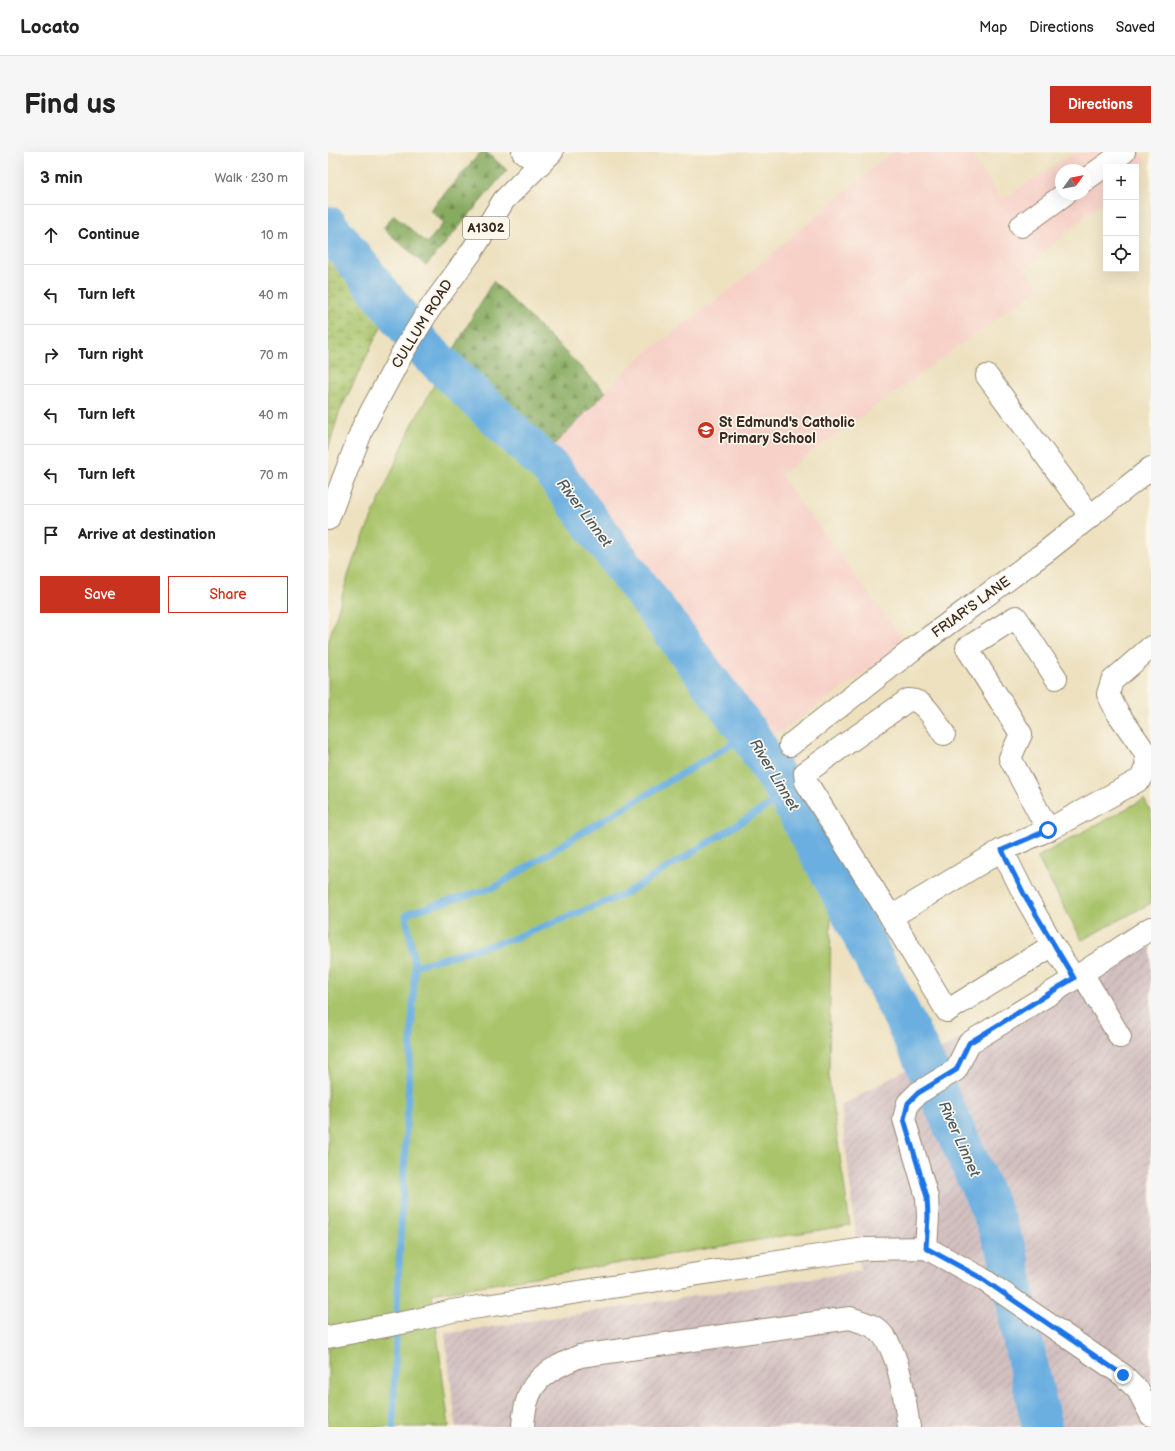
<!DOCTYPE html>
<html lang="en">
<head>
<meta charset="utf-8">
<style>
  :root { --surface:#fff; --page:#f6f6f6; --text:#222; --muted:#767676; --line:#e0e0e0; --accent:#c8321e }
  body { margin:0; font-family:"Balsamiq Sans",sans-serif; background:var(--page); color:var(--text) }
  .controls { position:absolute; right:12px; top:12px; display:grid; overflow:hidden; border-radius:0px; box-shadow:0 4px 16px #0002 }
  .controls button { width:36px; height:36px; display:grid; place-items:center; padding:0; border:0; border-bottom:1px solid var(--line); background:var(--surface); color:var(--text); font:20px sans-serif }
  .compass { position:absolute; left:727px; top:12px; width:36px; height:36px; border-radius:50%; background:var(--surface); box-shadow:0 4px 16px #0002; rotate:57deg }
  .stop { position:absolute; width:12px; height:12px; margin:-9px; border:3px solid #1a73e8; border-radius:50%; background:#fff }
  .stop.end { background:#1a73e8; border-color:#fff; box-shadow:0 1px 4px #0008 }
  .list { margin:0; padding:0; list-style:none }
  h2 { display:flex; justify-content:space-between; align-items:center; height:52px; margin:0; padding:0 16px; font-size:17px }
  h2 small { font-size:13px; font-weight:400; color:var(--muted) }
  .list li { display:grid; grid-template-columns:26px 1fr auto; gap:12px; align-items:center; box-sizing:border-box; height:60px; padding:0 16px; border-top:1px solid var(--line) }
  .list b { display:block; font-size:15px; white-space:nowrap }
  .list em { font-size:13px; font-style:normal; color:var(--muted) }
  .actions { display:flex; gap:8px; padding:12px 16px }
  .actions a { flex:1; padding:9px 0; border:1px solid var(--accent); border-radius:0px; text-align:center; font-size:14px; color:var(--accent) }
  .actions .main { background:var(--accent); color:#fff }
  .icon { flex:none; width:22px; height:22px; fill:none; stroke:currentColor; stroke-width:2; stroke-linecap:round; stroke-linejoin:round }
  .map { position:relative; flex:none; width:823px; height:1275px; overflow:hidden; border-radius:0px }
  header { display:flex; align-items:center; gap:24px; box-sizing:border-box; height:56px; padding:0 20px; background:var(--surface); border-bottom:1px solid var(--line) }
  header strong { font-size:19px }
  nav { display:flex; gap:22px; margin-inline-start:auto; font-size:14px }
  .intro { display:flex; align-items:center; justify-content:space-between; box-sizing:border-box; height:96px; padding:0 24px }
  h1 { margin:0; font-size:28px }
  .button { padding:10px 18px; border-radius:0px; background:var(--accent); color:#fff; font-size:14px; font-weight:700 }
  main { display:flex; gap:24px; padding:0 24px }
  aside { flex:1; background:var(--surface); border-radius:0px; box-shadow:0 4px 16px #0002 }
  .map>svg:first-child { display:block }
  .built { fill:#f7d1c8; fill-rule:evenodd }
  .industrial { fill:url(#industrial-furrows) }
  .grass { fill:#a9c46b; stroke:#727744 }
  .forest { fill:url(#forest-firs); stroke:#606a3e }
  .wetland { fill:url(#wetland-marsh); stroke:#727744 }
  .water { fill:url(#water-ripples); stroke:#526c7f }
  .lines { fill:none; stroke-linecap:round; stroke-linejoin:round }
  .stream { stroke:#6aafe0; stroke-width:7 }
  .river { stroke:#6aafe0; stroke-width:40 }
  .minor-casing { stroke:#94866f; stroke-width:24 }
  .major-casing { stroke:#94866f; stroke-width:24 }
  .minor { stroke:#fff; stroke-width:22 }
  .major { stroke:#fff; stroke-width:22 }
  .route { stroke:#1a73e8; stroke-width:5 }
  .labels { text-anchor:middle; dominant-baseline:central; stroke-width:3.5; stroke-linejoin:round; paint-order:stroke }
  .shield { fill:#fbf7ec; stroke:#75685c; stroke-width:1 }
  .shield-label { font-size:13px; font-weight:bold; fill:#3b2a1e }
  .street-label { font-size:14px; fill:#3b2a1e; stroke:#fbf7ec }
  .poi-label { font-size:14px; font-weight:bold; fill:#3b2a1e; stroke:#fbf7ec; text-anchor:start }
  .water-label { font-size:15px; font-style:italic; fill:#4b5962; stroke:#fbf7ec }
</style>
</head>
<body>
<header>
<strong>Locato</strong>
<nav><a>Map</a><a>Directions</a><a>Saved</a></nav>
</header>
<div class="intro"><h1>Find us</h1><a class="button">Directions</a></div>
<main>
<aside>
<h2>3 min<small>Walk · 230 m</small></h2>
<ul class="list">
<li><svg class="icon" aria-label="ahead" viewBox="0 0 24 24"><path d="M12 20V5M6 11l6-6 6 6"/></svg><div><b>Continue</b></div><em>10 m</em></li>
<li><svg class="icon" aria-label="left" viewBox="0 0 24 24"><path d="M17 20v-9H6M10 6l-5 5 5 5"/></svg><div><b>Turn left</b></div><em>40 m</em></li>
<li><svg class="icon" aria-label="right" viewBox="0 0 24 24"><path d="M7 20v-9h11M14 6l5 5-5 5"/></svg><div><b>Turn right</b></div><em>70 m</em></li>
<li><svg class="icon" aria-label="left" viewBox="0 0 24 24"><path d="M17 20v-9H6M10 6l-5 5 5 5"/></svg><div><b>Turn left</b></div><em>40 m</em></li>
<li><svg class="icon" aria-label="left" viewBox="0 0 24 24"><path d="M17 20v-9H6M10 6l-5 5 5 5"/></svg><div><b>Turn left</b></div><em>70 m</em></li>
<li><svg class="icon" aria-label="arrive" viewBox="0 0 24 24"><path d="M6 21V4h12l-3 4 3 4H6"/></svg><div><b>Arrive at destination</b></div></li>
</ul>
<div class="actions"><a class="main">Save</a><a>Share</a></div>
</aside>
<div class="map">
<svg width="823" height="1275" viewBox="0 0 823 1275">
  <defs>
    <pattern id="industrial-furrows" width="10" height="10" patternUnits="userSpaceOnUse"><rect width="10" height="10" fill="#d2bfc0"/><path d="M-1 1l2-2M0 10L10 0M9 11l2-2" fill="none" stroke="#b5a4a5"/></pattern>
    <pattern id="forest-firs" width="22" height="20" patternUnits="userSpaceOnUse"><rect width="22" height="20" fill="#86aa5f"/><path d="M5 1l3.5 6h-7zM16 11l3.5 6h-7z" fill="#6f8b4e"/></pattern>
    <pattern id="wetland-marsh" width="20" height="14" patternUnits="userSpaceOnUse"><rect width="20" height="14" fill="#a9c46b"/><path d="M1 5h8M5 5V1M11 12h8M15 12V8" fill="none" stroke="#8b9f57"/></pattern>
    <pattern id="water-ripples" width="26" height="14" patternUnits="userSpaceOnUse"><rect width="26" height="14" fill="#6aafe0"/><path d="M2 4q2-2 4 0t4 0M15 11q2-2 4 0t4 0" fill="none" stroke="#588fb5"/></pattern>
  </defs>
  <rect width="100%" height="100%" fill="#fbf7ec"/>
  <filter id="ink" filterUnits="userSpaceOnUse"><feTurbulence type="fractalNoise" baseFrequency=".025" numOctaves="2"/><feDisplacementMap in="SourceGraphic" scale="8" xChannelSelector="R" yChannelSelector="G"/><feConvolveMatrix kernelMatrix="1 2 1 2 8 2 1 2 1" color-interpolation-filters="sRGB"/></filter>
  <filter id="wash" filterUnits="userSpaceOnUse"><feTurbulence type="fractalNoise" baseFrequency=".012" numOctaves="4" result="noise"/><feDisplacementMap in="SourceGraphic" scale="16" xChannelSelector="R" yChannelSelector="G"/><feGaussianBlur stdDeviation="0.9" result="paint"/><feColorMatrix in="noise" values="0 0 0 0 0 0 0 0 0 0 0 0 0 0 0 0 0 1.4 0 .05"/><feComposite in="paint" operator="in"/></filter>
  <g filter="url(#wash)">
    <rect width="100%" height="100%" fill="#ede1c0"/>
    <path class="built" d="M564,0H642L673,48L748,0H811L819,11L808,21V15H778V47L697,116L711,136L452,323L578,492L422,600L204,315L306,210L405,135ZM733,18H757V42H733Z"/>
    <polygon class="industrial" points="823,765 823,1275 128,1275 117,1182 532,1119 513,954 632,887"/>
    <g class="grass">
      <polygon points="118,211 293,424 420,608 503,751 501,929 522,1073 104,1142 121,1275 0,1275 0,491 24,411 83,275"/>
      <polygon points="816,647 823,661 823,751 754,788 709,705"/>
    </g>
    <g class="forest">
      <polygon points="153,0 158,0 179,18 98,114 55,76 66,63 99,91 116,71 102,58"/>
      <polygon points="165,129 278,240 204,315 118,211"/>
    </g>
    <polygon class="wetland" points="0,107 63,154 11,261 0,298"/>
    <polygon class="water" points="0,60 19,85 26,81 26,93 70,152 61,165 0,84"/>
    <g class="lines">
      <g class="stream">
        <polyline points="87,814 184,787 295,743 459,642"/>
        <polyline points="65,1275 70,1129 87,814 78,764 83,760 167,735 255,680 421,582"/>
      </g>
      <polyline class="river" points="0,74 95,195 224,318 421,582 459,642 513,741 591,898 662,1056 680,1102 695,1190 714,1275"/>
    </g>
  </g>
  <g filter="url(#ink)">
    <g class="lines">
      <g class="minor-casing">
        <g id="minor">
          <polyline points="195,0 211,12"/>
          <polyline points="757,28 796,0"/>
          <polyline points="693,74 737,42"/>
          <polyline points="659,224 763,365"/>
          <polyline points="728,526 688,465 639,496 693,582 682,606 720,678 813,627 819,613 817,600 789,560 780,542 784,529 823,495"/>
          <polyline points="462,593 584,498 720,398 823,316"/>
          <polyline points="674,698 697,744 725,793 619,859 563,765 674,698 720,678"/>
          <path d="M563,765L478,630L477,621L580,548C597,546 608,571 616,582"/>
          <polyline points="725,793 746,826"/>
          <polyline points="754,821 792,885"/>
          <polyline points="598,1096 600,1065 599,1045 576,967 580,951 590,941 628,918 641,891 741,830 823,776"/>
          <polyline points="0,1185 89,1168 124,1159 537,1097 598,1096 653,1126 795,1223 810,1238 823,1263"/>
          <path d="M195,1275C197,1231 213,1221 252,1204L522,1166C530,1169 539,1171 546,1175C572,1192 576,1247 581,1275"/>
        </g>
      </g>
      <g class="major-casing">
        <polyline id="major" points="0,367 35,275 75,200 101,158 144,99 176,48 224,0"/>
      </g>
      <use href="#minor" class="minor"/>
      <use href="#major" class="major"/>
    </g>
  </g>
  <g class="lines" filter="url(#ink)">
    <polyline class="route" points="720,678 674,698 697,744 746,826 641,891 628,918 590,941 580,951 576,967 599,1045 600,1065 598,1096 653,1126 795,1223"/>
  </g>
  <defs>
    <g id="school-disc" transform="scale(0.9)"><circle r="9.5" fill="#c8321e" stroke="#fbf7ec"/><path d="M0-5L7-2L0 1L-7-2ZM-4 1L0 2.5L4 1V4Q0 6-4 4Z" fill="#fff"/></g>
  </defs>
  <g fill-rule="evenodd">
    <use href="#school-disc" x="378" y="278"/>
  </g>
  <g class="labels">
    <rect class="shield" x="135" y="65" width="46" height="22" rx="3"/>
    <g class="shield-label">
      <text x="158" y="76">A1302</text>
    </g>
    <g class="street-label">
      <text transform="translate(94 172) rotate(-58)">CULLUM ROAD</text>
      <text transform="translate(643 455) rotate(-36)">FRIAR'S LANE</text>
    </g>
    <g class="poi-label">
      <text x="391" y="270">St Edmund's Catholic<tspan x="391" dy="16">Primary School</tspan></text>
    </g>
    <g class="water-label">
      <text transform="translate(256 361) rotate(53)">River Linnet</text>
      <text transform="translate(446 623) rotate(59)">River Linnet</text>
      <text transform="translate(631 987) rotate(66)">River Linnet</text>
    </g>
  </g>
</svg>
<div class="controls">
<button>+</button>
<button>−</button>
<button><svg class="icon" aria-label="locate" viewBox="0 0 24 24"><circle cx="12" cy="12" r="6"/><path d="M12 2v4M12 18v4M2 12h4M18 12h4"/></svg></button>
</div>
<svg class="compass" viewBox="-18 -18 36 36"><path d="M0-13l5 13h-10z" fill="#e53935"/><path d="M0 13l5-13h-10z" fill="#767676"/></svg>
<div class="stop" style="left:720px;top:678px"></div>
<div class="stop end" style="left:795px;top:1223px"></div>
</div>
</main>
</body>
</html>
